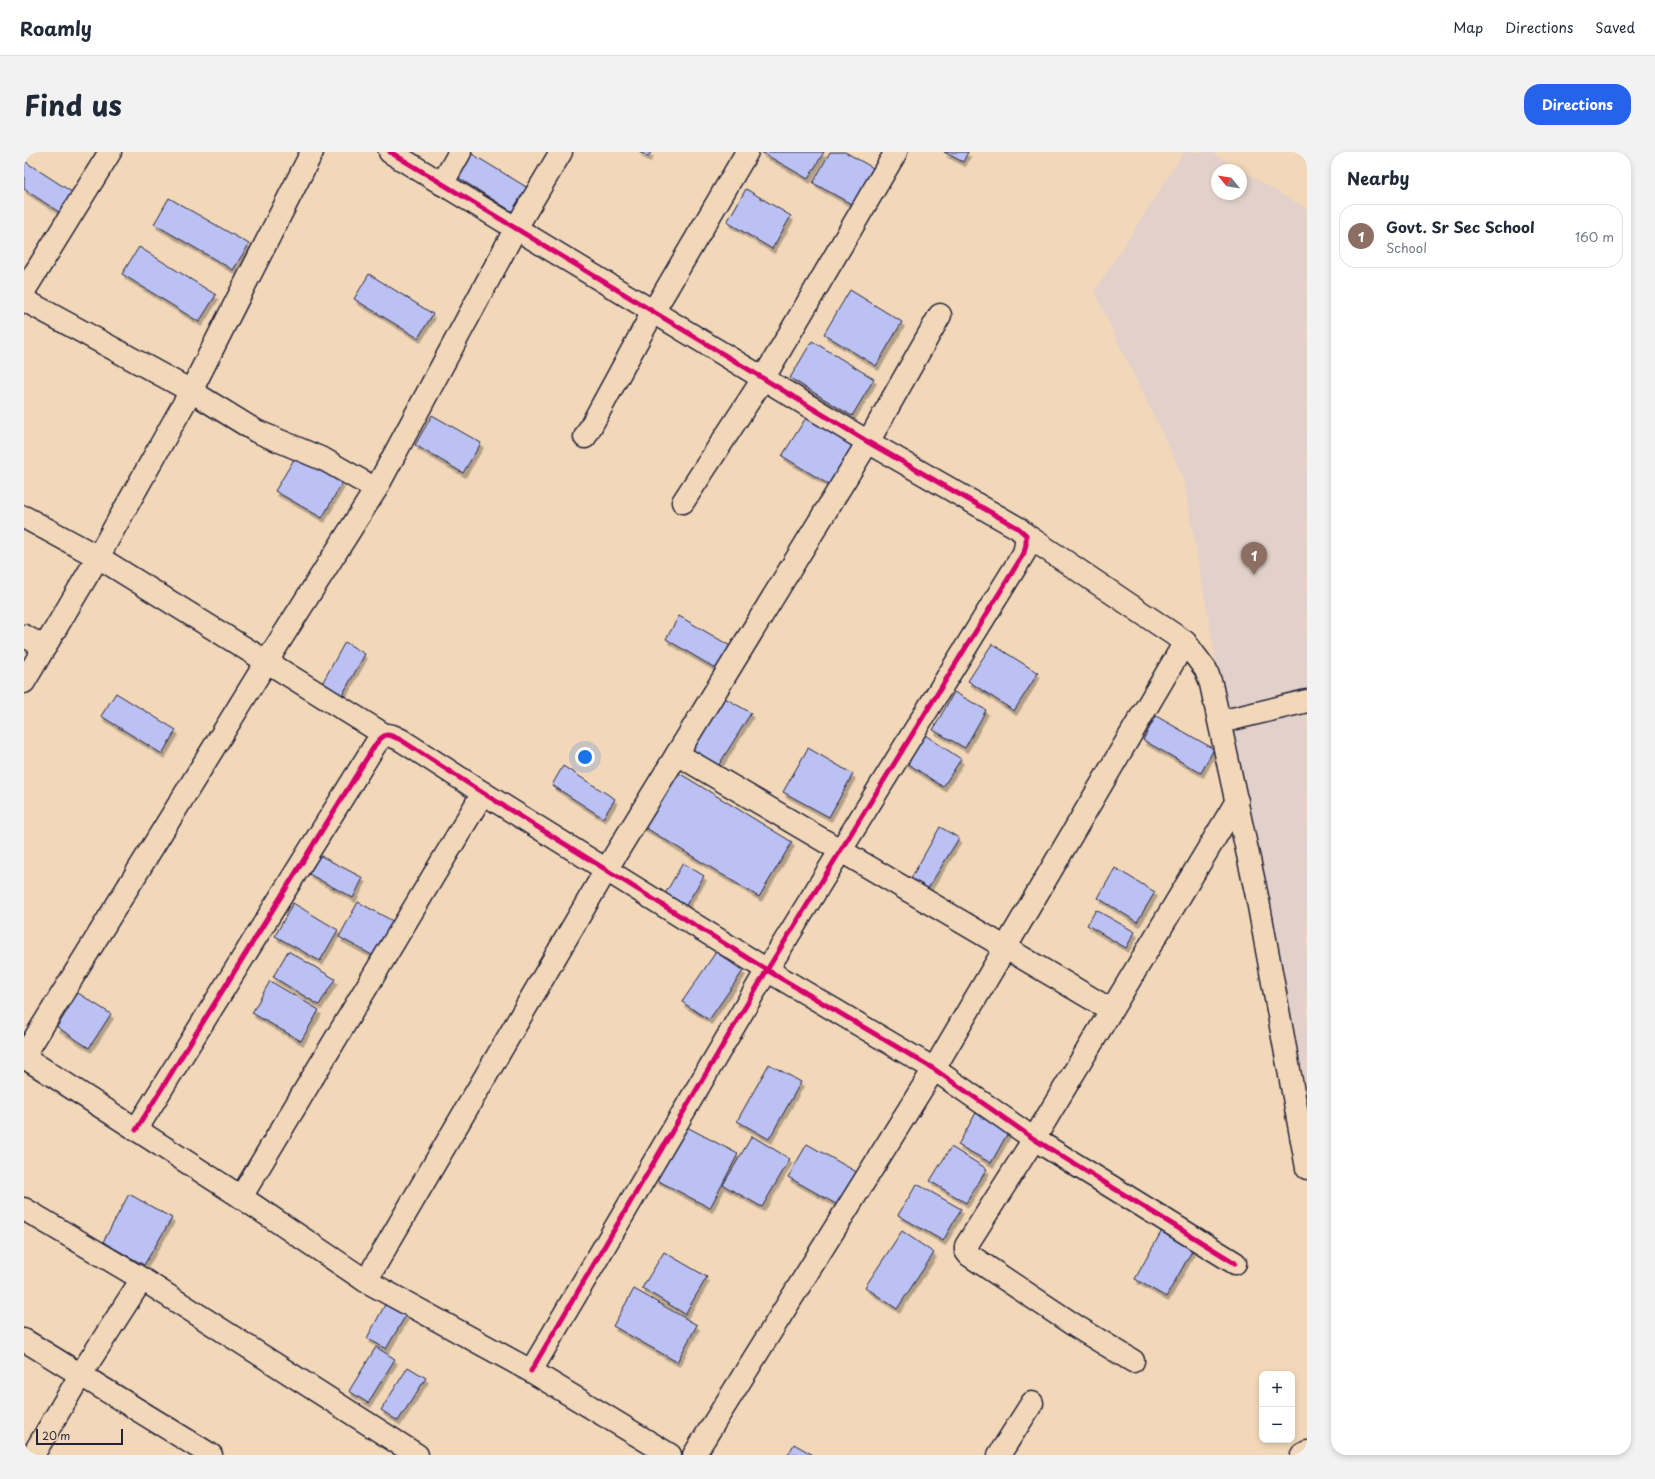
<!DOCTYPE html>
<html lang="en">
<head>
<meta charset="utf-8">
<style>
  :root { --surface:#fff; --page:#f2f2f3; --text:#1f2937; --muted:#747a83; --line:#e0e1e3; --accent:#2563eb }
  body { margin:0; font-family:"Playpen Sans",sans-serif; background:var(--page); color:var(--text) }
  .controls { position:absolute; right:12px; bottom:12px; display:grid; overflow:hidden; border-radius:8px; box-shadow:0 2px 6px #0003 }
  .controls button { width:36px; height:36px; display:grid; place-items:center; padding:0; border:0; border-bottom:1px solid var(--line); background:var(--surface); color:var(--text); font:20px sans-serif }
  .compass { position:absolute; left:1187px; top:12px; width:36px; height:36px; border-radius:50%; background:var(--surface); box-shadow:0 2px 6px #0003; rotate:300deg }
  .scale { position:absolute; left:12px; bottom:10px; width:87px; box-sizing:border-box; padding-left:4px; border:2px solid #22223b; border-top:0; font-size:11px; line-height:14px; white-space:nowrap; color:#22223b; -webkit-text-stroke:3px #f2d8b9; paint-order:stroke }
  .you { position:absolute; left:561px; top:605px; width:14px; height:14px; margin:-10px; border:3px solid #fff; border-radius:50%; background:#1a73e8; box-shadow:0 0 0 6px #1a73e833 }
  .badge { display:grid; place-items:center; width:26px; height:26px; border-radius:50%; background:var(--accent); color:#fff; font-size:13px; font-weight:700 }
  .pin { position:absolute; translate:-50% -33px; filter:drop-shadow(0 1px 2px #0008) }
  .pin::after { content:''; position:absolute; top:21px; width:14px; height:12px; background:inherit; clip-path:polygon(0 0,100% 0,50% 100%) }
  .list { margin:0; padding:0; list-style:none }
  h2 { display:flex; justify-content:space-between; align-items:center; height:52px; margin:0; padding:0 16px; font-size:17px }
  h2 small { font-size:13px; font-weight:400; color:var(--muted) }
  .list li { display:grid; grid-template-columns:26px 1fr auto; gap:12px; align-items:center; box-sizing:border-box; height:64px; margin:0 8px 8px; padding:0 8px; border:1px solid var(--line); border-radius:16px }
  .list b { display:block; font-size:15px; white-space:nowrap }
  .list p { margin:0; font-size:13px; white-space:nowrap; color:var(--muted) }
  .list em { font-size:13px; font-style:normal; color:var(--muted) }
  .map { position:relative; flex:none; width:1283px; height:1303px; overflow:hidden; border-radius:16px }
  header { display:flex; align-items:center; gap:24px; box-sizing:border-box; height:56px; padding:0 20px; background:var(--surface); border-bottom:1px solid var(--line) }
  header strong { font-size:19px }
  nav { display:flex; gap:22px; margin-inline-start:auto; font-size:14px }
  .intro { display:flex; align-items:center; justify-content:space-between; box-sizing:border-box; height:96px; padding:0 24px }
  h1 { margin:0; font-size:28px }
  .button { padding:10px 18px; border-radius:16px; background:var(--accent); color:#fff; font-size:14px; font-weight:700 }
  main { display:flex; gap:24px; padding:0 24px }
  aside { flex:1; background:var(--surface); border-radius:16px; box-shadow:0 2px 6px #0003 }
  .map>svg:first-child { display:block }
  .built { fill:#e2d1ca; fill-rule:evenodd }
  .building { fill:#bbc1f3; stroke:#22223b; filter:url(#shadow) }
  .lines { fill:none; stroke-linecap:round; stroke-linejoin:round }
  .minor-casing { stroke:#22223b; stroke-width:25 }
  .minor { stroke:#f2d8b9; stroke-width:22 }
  .cycleway-casing { stroke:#f2d8b9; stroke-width:8 }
  .cycleway { stroke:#d6006c; stroke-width:5 }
</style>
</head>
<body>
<header>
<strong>Roamly</strong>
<nav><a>Map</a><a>Directions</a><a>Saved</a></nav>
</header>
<div class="intro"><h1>Find us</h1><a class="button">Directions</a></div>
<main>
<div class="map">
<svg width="1283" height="1303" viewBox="0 0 1283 1303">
  <defs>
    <filter id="shadow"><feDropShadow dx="2.5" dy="4.5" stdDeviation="0" flood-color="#0004"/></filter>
  </defs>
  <rect width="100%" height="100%" fill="#f2d8b9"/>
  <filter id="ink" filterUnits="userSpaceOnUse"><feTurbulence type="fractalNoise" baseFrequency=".025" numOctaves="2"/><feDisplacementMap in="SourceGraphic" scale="8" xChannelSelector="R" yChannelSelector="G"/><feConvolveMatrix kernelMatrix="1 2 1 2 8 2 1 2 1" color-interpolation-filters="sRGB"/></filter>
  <g filter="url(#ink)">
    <path class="built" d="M1160,0H1187L1283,57V944L1260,824L1194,520L1159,325L1070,140ZM1193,18H1217V42H1193Z"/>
    <g class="building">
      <polygon points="615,0 627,0 624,5"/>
      <polygon points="737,0 800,0 784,27"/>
      <polygon points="806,0 821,0 851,17 831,54 789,31"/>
      <polygon points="920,0 944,0 939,10"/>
      <polygon points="448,2 504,36 489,60 433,25"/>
      <polygon points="0,9 54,44 41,64 0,37"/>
      <polygon points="722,37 767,64 748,97 703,70"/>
      <polygon points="145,46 225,92 209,118 130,72"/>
      <polygon points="115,95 192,143 175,170 98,122"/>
      <polygon points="345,122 409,162 394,186 330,147"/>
      <polygon points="826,138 878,170 852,214 800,182"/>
      <polygon points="788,189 850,227 828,264 766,226"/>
      <polygon points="785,261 839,293 812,337 758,304"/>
      <polygon points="408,263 457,291 439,321 391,293"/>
      <polygon points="272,304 318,331 298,366 251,339"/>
      <polygon points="655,464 708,495 694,518 642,487"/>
      <polygon points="321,490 341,502 316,547 296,535"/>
      <polygon points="968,492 1014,521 990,559 944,529"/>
      <polygon points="930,540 962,558 941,596 909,578"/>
      <polygon points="92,541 152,578 138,602 77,564"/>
      <polygon points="696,543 727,561 691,619 661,600"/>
      <polygon points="1132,564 1190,597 1177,621 1119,588"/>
      <polygon points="895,579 937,607 919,635 877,607"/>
      <polygon points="784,596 829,622 805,665 759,640"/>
      <polygon points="539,614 591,647 579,666 528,633"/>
      <polygon points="650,618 768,690 735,745 617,673"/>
      <polygon points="916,675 935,686 903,738 886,728"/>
      <polygon points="295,703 339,726 329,746 285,722"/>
      <polygon points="659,711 680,724 659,758 638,747"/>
      <polygon points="1091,716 1131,740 1113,770 1074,746"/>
      <polygon points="334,750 376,773 357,808 315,785"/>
      <polygon points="269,751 314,778 296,809 251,784"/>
      <polygon points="1072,758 1111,780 1102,796 1063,773"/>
      <polygon points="264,799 311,827 295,853 249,825"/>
      <polygon points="692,800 719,819 685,868 658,850"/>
      <polygon points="246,829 295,858 277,889 228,861"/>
      <polygon points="54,841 87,862 65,896 33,875"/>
      <polygon points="745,912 777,930 745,987 713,969"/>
      <polygon points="953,959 986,977 967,1011 934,993"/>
      <polygon points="659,973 714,1002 686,1056 631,1027"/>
      <polygon points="728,984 766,1007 738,1055 699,1033"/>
      <polygon points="783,992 838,1023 819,1056 764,1025"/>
      <polygon points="927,995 963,1017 942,1051 906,1029"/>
      <polygon points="893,1032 937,1057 919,1089 874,1063"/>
      <polygon points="105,1042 148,1066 120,1113 79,1090"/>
      <polygon points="1141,1073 1173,1090 1142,1145 1111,1127"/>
      <polygon points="878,1079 910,1101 873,1157 841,1135"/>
      <polygon points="640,1100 683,1125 661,1162 618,1136"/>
      <polygon points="610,1137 673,1173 653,1210 589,1174"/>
      <polygon points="362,1151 382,1163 362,1197 343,1186"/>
      <polygon points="352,1195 371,1207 344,1251 325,1239"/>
      <polygon points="384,1215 402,1226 374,1269 357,1258"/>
      <polygon points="770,1292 789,1303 764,1303"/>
    </g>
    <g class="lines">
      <g class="minor-casing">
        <g id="minor">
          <polyline points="366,0 844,290 994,376 1002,383 1002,392 1000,401 743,818 507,1219"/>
          <polyline points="418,32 436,0"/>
          <polyline points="0,139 86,0"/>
          <polyline points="0,148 167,239 232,279 301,308 352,337"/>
          <polyline points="561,285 629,160 723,0"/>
          <polyline points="659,350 739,227 872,0"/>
          <polyline points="0,365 74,405 361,583"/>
          <polyline points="1002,383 1161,490 1182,518 1187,532 1234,749 1283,1016"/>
          <polyline points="0,484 21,495"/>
          <polyline points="0,530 74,405 167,239 288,0"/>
          <polyline points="1196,570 1283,549"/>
          <path d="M653,602C798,687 942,774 1087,858"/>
          <polyline points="0,904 243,509 352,337 492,76 537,0"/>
          <polyline points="0,905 217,1045 342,1129 507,1219 646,1303"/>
          <path d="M112,978L351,593C361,580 363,581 377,588L459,641L743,818L910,917L1010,987L1211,1111"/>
          <polyline points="217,1045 459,641"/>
          <polyline points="0,1057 118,1127 393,1303"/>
          <polyline points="342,1129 582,718 844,290 916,163"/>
          <polyline points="0,1188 187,1303"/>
          <polyline points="1109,1209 1053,1175 945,1103 942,1099 942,1094 1010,987 1213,649"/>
          <polyline points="9,1303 57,1222 118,1127"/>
          <polyline points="670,1303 910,917 1161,490"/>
          <polyline points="975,1303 1008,1251"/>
          <polyline points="1278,1303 1283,1300"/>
        </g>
      </g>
      <use href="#minor" class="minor"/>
      <g class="cycleway-casing">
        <g id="cycleway">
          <polyline points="366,0 844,290 994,376 1002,383 1002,392 1000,401 743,818 507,1219"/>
          <path d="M112,978L351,593C361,580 363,581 377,588L459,641L743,818L910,917L1010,987L1211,1111"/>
        </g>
      </g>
      <use href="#cycleway" class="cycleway"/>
    </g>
  </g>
</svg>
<div class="controls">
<button>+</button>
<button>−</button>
</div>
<svg class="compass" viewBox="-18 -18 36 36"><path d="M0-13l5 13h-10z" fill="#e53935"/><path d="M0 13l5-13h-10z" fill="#747a83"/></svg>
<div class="scale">20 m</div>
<div class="you"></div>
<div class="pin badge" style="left:1230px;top:423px;background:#8d6e63">1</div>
</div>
<aside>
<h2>Nearby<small></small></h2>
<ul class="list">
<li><span class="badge" style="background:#8d6e63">1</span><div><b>Govt. Sr Sec School</b><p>School</p></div><em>160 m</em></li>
</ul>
</aside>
</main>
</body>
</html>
